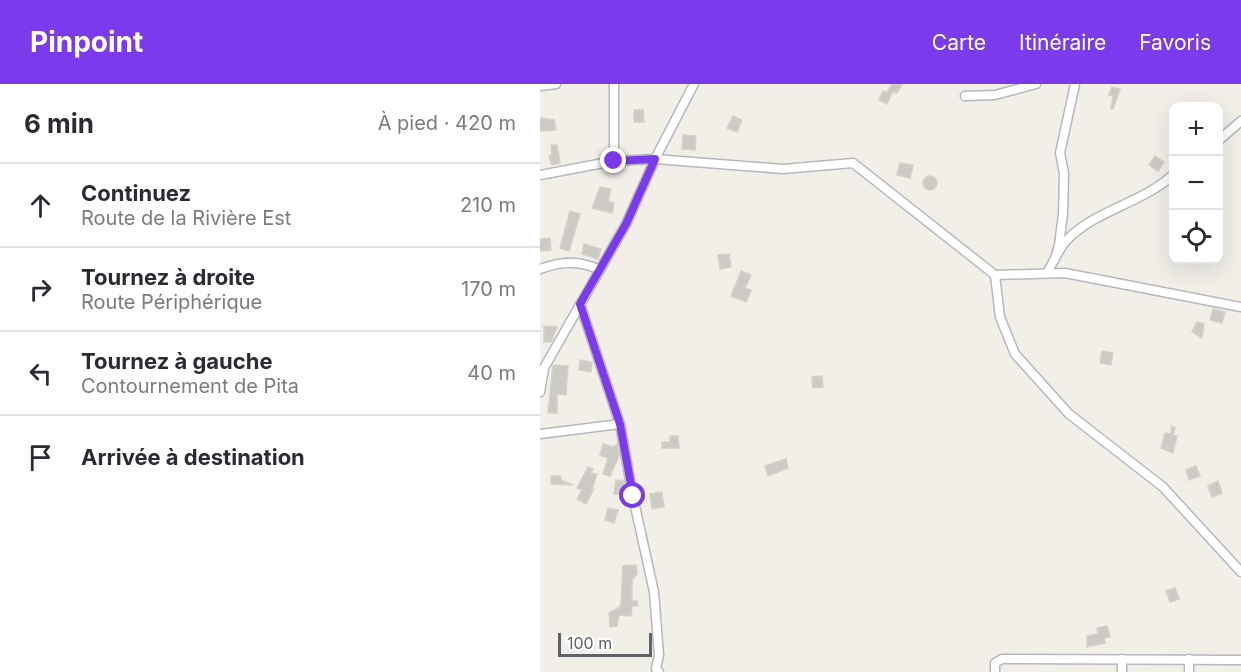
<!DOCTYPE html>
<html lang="fr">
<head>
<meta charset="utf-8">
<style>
  :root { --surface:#fff; --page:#f7f7f7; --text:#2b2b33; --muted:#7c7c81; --line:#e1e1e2; --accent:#7c3aed }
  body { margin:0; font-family:Inter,sans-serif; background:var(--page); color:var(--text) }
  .controls { position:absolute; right:18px; top:18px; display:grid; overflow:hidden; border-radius:12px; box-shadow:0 6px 24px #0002 }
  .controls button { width:54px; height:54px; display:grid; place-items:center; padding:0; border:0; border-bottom:2px solid var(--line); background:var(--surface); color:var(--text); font:30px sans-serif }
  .scale { position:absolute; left:18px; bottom:15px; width:94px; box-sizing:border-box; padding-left:6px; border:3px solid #5f6368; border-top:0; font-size:16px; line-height:21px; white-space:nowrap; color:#5f6368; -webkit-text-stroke:4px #fff; paint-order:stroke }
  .stop { position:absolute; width:18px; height:18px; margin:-14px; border:4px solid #7c3aed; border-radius:50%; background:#fff }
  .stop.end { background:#7c3aed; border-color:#fff; box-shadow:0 2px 6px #0008 }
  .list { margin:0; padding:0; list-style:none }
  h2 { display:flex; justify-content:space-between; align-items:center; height:78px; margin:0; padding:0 24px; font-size:26px }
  h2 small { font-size:20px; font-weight:400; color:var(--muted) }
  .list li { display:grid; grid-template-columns:39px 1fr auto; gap:18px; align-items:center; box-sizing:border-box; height:84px; padding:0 24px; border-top:2px solid var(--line) }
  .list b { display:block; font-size:22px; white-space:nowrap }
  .list p { margin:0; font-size:20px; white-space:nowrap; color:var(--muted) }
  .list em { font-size:20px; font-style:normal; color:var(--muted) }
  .icon { flex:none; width:33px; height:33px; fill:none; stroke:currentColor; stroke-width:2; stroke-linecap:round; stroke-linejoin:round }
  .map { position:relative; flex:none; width:701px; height:588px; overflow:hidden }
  header { display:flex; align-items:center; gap:36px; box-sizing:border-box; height:84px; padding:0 30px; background:var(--accent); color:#fff }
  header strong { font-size:28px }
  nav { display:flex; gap:33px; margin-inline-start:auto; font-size:21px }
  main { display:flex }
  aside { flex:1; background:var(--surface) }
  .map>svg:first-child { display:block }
  .building { fill:#cccac5; stroke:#d6d1c6; stroke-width:1.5 }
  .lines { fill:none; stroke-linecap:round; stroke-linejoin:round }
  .minor-casing { stroke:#b5b8bc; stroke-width:11 }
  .minor { stroke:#fff; stroke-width:8 }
  .route { stroke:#7c3aed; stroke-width:8 }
</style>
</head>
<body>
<header>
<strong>Pinpoint</strong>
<nav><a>Carte</a><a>Itinéraire</a><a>Favoris</a></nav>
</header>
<main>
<aside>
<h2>6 min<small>À pied · 420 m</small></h2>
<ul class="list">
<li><svg class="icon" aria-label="ahead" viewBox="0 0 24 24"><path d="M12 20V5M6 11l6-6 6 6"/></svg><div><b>Continuez</b><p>Route de la Rivière Est</p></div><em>210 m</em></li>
<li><svg class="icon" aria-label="right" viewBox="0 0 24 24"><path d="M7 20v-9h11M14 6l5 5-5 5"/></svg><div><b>Tournez à droite</b><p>Route Périphérique</p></div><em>170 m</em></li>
<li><svg class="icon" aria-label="left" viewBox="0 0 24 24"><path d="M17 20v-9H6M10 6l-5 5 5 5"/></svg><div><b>Tournez à gauche</b><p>Contournement de Pita</p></div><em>40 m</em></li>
<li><svg class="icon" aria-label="arrive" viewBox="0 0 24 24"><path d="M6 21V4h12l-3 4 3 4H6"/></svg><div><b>Arrivée à destination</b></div></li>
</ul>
</aside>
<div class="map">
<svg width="701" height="588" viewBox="0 0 701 588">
  <rect width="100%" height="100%" fill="#f1efe8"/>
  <g class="building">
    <polygon points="352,0 362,0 357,9 353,7 347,20 339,16 343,7 347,9"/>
    <polygon points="572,3 580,5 573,25 571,25 573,12 569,11"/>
    <polygon points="94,26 103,26 104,38 94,38"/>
    <polygon points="193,32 202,36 197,48 187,44"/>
    <polygon points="0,34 14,36 16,46 0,47"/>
    <polygon points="143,51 156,52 155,66 142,65"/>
    <polygon points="11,61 17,61 20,79 12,81 9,72 12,71"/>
    <polygon points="615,72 624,78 618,87 609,81"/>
    <polygon points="360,79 373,81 370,94 357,91"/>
    <circle cx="390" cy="99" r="7"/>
    <polygon points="60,103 71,105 68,117 74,119 72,129 52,124"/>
    <polygon points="30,127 40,130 29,167 20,164"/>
    <polygon points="10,154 11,166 0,167 0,155"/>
    <polygon points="44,160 61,165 58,175 42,170"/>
    <polygon points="189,170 191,183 180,185 178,171"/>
    <polygon points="201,187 211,191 205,204 211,206 206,218 191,212"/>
    <polygon points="673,225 685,228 682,239 670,236"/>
    <polygon points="657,238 664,240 662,254 652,248"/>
    <polygon points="4,242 17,243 11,258 4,258"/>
    <polygon points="562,267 573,269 571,281 560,279"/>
    <polygon points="40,276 52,278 51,288 39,286"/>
    <polygon points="13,281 28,282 26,311 17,310 17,329 8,329"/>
    <polygon points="282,292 283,303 273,304 272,293"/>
    <polygon points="632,342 635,344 633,351 637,352 633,369 621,364 625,349 631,350"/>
    <polygon points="130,352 138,352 139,364 122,364 122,358 130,358"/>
    <polygon points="63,360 74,363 77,360 79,372 70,392 63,390 68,374 60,371"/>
    <polygon points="246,375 248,384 228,392 225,382"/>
    <polygon points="656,382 660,392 649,396 646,386"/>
    <polygon points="48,383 53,385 51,389 57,390 52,405 54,405 46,420 37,415 42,406 37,404"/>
    <polygon points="11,392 21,392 21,396 33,401 11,400"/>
    <polygon points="76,396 84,397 83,411 74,410"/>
    <polygon points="678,397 682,409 672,413 668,402"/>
    <polygon points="122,408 124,423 112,425 110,410"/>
    <polygon points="68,424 78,426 74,439 65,436"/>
    <polygon points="96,481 97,490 92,496 92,517 97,517 98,522 92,522 91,532 79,531 77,542 70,543 69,529 80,523 81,518 83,482"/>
    <polygon points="635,504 639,515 630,518 626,507"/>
    <polygon points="567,542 570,553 564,554 565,559 547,563 547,552 558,550 557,544"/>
  </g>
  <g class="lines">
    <g class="minor-casing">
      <g id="minor">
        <polyline points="74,0 74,77"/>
        <polyline points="0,2 16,0"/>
        <polyline points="425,12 455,11 496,0"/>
        <polyline points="678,57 701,37"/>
        <polyline points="0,91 74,77 115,75 243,85 313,79 455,191 525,189 701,223"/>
        <polyline points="515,175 519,161 523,130 524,89 520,69 535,0"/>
        <path d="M0,185C22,177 39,176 60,186"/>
        <path d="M507,189C513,179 518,166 526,157C554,126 602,120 634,90"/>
        <polyline points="455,191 460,233 475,270 529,330 623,403 701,488"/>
        <polyline points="40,220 80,340 93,413 114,508 119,571 116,585 119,588"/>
        <polyline points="0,308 4,284 86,140 115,75 154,0"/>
        <polyline points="0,350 80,340"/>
        <polyline points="455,588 455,579 462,575 701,576"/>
        <polyline points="582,588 582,575"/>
        <polyline points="649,588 649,575"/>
      </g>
    </g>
    <use href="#minor" class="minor"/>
  </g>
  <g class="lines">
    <polyline class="route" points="74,77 115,75 86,140 40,220 80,340 93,412"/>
  </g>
</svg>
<div class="controls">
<button>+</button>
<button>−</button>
<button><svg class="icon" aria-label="locate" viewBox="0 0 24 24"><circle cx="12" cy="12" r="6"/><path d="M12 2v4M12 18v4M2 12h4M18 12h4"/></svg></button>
</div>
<div class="scale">100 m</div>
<div class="stop" style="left:93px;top:412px"></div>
<div class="stop end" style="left:74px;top:77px"></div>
</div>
</main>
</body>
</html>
